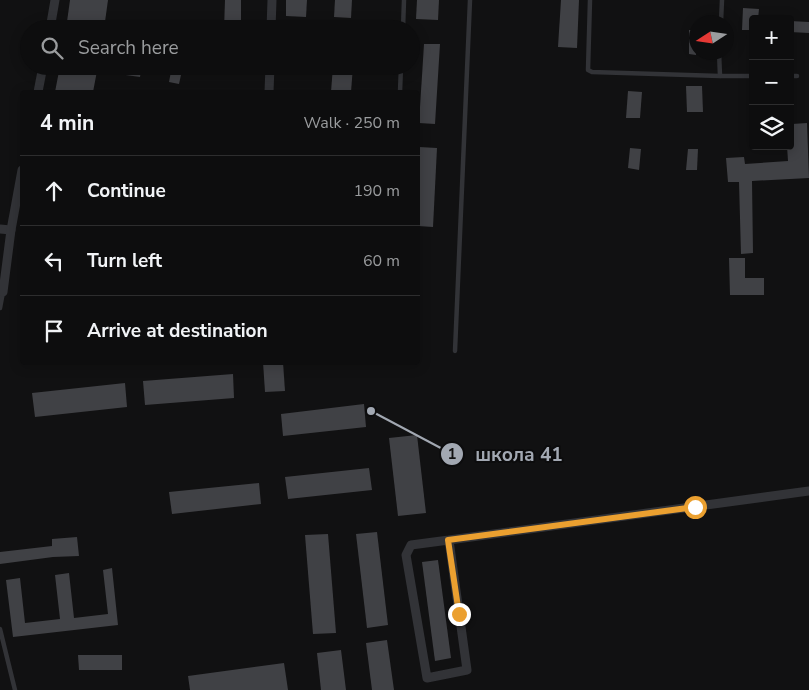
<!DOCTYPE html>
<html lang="en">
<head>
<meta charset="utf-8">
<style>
  :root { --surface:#0d0d0e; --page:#1b1b1c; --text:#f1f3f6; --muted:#9a9c9e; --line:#2d2d2e }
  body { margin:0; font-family:"Nunito Sans",sans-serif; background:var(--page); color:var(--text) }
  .controls { position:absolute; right:15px; top:15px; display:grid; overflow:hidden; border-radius:5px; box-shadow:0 2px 12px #0003 }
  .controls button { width:45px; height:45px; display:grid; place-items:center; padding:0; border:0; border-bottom:1px solid var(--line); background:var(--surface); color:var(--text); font:25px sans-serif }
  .compass { position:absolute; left:689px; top:15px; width:45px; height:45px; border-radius:50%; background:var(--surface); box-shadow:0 2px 12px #0003; rotate:258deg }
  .stop { position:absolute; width:15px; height:15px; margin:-11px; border:4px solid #eba030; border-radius:50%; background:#fff }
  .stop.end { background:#eba030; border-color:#fff; box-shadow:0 1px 5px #0008 }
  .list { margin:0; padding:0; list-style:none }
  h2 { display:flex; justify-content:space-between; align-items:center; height:65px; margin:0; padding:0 20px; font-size:21px }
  h2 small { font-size:16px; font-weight:400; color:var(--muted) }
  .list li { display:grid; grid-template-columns:32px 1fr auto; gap:15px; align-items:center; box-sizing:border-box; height:70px; padding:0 20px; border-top:1px solid var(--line) }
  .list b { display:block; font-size:19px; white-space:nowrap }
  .list em { font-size:16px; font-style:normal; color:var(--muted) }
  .icon { flex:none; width:28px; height:28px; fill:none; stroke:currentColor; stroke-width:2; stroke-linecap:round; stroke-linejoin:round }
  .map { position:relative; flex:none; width:809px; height:690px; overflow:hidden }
  .search { position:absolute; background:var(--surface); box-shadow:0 2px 12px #0003; left:20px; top:20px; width:400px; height:55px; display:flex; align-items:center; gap:12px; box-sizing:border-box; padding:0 18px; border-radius:28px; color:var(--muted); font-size:19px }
  .panel { position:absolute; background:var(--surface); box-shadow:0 2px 12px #0003; left:20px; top:90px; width:400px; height:275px; border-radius:5px }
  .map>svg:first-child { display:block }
  .building { fill:#404145 }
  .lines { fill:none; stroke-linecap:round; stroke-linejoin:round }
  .lane { stroke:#323337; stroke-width:4.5 }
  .street { stroke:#323337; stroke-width:9 }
  .route { stroke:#eba030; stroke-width:6 }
  .leader { fill:none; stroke:#a2a8b2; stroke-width:2 }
  .callout-dot { fill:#a2a8b2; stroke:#0c0c0d; stroke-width:2 }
  .mark-label { font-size:15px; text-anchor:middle; font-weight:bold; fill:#111 }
  .callout-label { font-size:19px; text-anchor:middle; font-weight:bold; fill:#a2a8b2; stroke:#0c0c0d; stroke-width:4; stroke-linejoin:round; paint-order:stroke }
</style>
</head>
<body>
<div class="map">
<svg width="809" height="690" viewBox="0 0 809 690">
  <rect width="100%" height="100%" fill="#111112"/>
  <g class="building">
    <polygon points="70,0 108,0 104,29 66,29"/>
    <polygon points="225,0 241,0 241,29 224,29"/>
    <polygon points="286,0 307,0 306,17 286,16"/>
    <polygon points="335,0 352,0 351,18 334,17"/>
    <polygon points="417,0 439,0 438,20 416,19"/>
    <polygon points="561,0 579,0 577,48 558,47"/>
    <polygon points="743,8 759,9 758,19 753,19 753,30 742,30"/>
    <polygon points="790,21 809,22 809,33 790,32"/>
    <polygon points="689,30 696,30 696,55 689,54"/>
    <polygon points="424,44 440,44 435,124 419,123"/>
    <polygon points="60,66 142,66 140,77 97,71 93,92 55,92"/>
    <polygon points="172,66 183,66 179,84 169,82"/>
    <polygon points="333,66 353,66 351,92 331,92"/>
    <polygon points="686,86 702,86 703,112 687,112"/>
    <polygon points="628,91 642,92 640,118 626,118"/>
    <polygon points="807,123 809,178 752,181 753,253 741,254 739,182 728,182 726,158 744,157 745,164 788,161 787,146 790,146 790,135 793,135 792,124"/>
    <polygon points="419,147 437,148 433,227 418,226"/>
    <polygon points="630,148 641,149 639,170 628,168"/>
    <polygon points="688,149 698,149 697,170 686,170"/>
    <polygon points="729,258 745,258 745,278 764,278 764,295 730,295"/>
    <polygon points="263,362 283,362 285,391 265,392"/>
    <polygon points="233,374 234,398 145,405 143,381"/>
    <polygon points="125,383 127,407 35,417 32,393"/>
    <polygon points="364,404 366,427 283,436 281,414"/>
    <polygon points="417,435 426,513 398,516 389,438"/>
    <polygon points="369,468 372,490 288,499 285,477"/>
    <polygon points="259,483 261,504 172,514 169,492"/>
    <polygon points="377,532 388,625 367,628 356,534"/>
    <polygon points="328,534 336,633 313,634 305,535"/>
    <polygon points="77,537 79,556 53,557 0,564 0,552 52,546 52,539"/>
    <polygon points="438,560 451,658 435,661 422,562"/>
    <polygon points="112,568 118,625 13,637 6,580 20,578 25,623 60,619 55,575 69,573 74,618 108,614 103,570"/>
    <polygon points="387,640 394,690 372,690 366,643"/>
    <polygon points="341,650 346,690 321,690 317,653"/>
    <polygon points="78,655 122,655 122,670 79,670"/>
    <polygon points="284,663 288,690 190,690 188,676"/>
  </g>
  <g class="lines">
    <g class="lane">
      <polyline points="590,0 588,70 592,72 720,76"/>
      <polyline points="721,22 722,0"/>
      <polyline points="403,29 404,0"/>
      <polyline points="719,52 720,76 753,76"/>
      <polyline points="790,76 797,76"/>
      <polyline points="400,92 401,66"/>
      <polyline points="0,308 3,292"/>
      <polyline points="455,351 470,0"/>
      <polyline points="0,629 15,690"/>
    </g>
    <g class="street">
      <polyline points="50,29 55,0"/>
      <polyline points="271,29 272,0"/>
      <polyline points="38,92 43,66"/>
      <polyline points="269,92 270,66"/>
      <polyline points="0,229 11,230"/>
      <polyline points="0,291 3,292 11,230 22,170"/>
      <polyline points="449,540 467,670 427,678 406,555 411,545 449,540 809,491"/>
    </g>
  </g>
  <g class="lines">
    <polyline class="route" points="459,614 448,540 695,507"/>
  </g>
  <path class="leader" d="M371 411L452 454"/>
  <g class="callout-dot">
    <circle cx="371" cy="411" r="5"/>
    <circle cx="452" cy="454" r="12"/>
  </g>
  <g class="mark-label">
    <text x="452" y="459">1</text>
  </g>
  <g class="callout-label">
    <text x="519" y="461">школа 41</text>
  </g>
</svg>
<div class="controls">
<button>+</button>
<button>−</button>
<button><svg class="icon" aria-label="layers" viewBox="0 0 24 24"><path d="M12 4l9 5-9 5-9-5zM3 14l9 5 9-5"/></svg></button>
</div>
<svg class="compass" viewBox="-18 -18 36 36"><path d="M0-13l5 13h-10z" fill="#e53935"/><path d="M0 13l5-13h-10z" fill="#9a9c9e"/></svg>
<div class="stop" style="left:695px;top:507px"></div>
<div class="stop end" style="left:459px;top:614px"></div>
<div class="search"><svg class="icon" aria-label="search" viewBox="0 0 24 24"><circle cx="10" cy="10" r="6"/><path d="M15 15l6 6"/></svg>Search here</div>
<section class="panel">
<h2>4 min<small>Walk · 250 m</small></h2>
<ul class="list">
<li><svg class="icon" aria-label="ahead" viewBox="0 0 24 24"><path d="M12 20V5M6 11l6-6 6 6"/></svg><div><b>Continue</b></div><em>190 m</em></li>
<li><svg class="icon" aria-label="left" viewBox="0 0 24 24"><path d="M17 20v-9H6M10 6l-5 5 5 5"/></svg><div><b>Turn left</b></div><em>60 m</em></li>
<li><svg class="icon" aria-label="arrive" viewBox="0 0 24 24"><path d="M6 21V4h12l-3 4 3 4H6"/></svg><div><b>Arrive at destination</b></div></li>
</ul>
</section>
</div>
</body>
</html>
